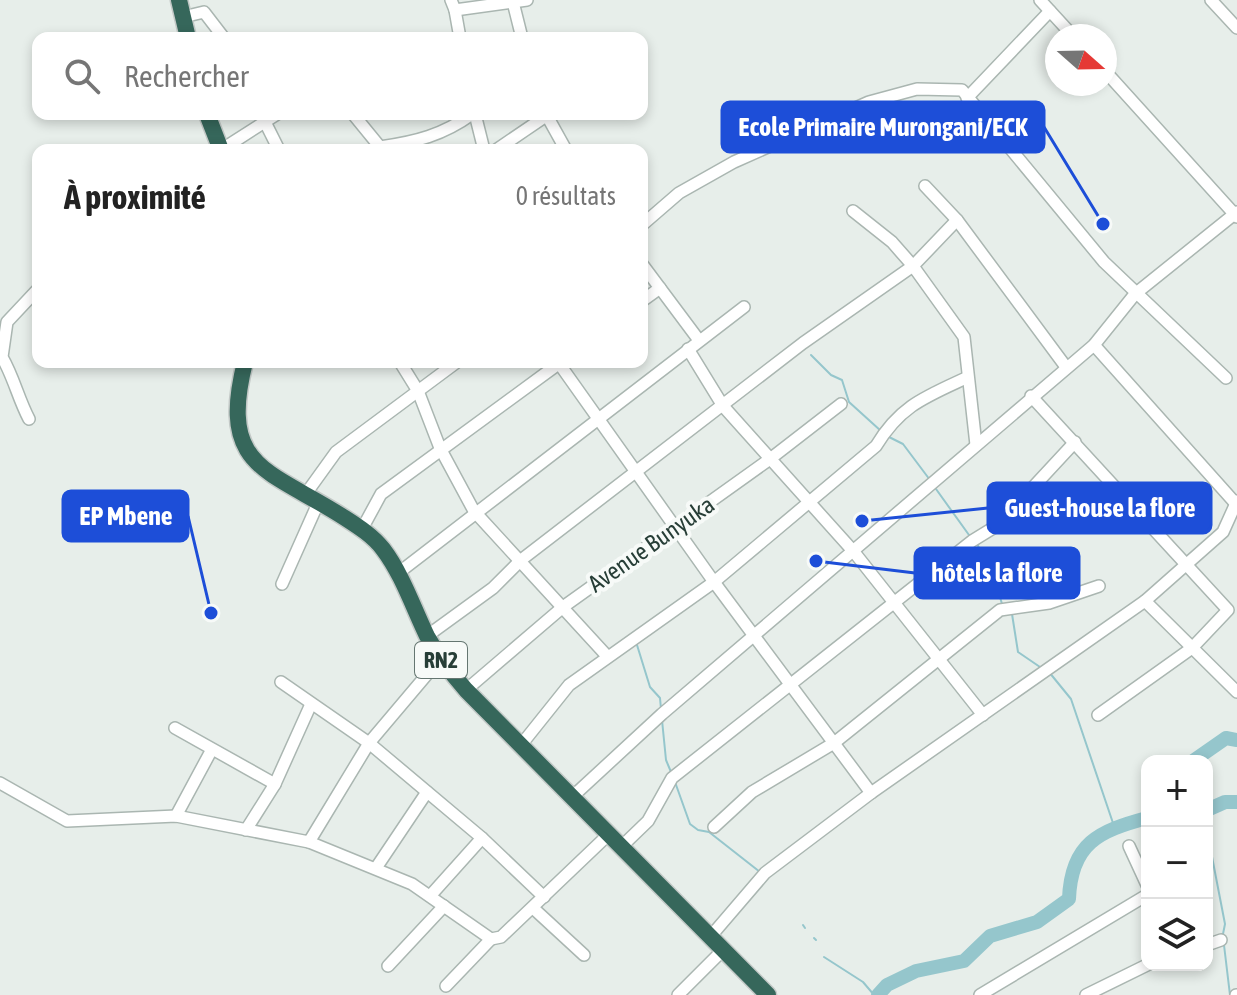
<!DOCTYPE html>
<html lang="fr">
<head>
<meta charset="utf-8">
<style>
  :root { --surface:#fff; --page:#f2f2f2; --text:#222; --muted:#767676; --line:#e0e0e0 }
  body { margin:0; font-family:"Asap Condensed",sans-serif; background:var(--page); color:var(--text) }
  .controls { position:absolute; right:24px; bottom:24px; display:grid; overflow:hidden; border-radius:16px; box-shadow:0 4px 12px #0003 }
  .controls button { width:72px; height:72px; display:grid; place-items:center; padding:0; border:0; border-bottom:2px solid var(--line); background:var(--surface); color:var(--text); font:40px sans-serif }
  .compass { position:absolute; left:1045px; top:24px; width:72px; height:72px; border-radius:50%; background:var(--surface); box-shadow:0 4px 12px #0003; rotate:110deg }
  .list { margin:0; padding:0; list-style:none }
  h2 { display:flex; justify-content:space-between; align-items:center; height:104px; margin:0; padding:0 32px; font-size:34px }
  h2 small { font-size:26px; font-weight:400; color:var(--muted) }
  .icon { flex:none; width:44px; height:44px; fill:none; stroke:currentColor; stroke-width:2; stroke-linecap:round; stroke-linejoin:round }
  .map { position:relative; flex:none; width:1237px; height:995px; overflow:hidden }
  .search { position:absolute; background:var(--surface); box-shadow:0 4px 12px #0003; left:32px; top:32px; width:616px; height:88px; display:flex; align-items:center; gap:20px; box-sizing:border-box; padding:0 28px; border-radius:16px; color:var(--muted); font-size:30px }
  .panel { position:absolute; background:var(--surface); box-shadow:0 4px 12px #0003; left:32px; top:144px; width:616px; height:224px; border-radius:16px }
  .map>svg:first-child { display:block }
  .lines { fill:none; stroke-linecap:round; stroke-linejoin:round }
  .stream { stroke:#95c6cc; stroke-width:2 }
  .river { stroke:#95c6cc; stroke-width:14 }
  .minor-casing { stroke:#aab6b1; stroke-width:14 }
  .highway-casing { stroke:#c3c9c7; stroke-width:19 }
  .minor { stroke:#fff; stroke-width:11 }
  .highway { stroke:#36675b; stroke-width:16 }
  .labels { text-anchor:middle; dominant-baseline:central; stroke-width:8; stroke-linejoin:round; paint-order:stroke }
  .shield { fill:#f7faf8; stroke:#657671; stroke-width:2 }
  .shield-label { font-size:22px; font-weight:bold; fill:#273e37 }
  .street-label { font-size:24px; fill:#273e37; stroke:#f7faf8 }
  .leader { fill:none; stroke:#1d4ed8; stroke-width:3 }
  .callout-dot { fill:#1d4ed8; stroke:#f7faf8; stroke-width:3 }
  .callout { fill:#1d4ed8; stroke:#1d4ed8; stroke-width:3 }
  .callout-label { font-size:26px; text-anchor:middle; font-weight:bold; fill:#fff }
</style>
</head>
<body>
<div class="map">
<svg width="1237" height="995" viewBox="0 0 1237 995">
  <rect width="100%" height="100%" fill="#e7eeea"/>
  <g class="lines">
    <g class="stream">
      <polyline points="811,355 831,375 842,380 849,402 881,431"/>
      <polyline points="889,437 903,444 930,480"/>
      <polyline points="936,489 969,535 973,535"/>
      <polyline points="977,544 994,576 1002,604"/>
      <polyline points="1012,614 1018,652 1040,667"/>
      <polyline points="637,645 650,687 660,698 661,709"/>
      <polyline points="1049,672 1071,699 1114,826"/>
      <polyline points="662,720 666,760 671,772"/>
      <polyline points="675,782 690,824 698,830 709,832 760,872"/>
      <polyline points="1207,831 1225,924 1223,934"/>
      <polyline points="803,925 805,928"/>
      <polyline points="814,938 816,940"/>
      <polyline points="1224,945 1230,995"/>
      <polyline points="824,957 863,982 874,995"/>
    </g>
    <g class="river">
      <polyline points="1193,761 1226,738 1237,740"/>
      <polyline points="1207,810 1225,802 1237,802"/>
      <path d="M878,995L887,985L916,971L964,961L990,936L1037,922L1069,899C1071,843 1099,831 1147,818"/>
    </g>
    <g class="minor-casing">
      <g id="minor">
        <polyline points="451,0 455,10 527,0"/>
        <polyline points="1040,0 1073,36"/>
        <polyline points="1211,0 1237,28"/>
        <polyline points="513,2 522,38"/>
        <polyline points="455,10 460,38"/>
        <polyline points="183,17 204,12 224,38"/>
        <polyline points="1105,71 1237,217"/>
        <polyline points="967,98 1050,11"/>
        <polyline points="261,114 279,150"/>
        <path d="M353,114L380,147C416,142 443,135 472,114"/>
        <polyline points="475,114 484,150"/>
        <polyline points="546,114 566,150"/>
        <polyline points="221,150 277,114"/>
        <polyline points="496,150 546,116"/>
        <polyline points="925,186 957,220 1066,367"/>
        <polyline points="853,211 892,242 913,266 964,337 976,445"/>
        <polyline points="642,225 679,193 734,162 869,102 917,89 962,90 1104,262 1226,378"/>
        <polyline points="642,264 698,339"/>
        <polyline points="642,301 660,288"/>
        <polyline points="1094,345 1237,505"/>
        <polyline points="688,349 723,406 854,552 983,715"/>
        <polyline points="400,362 418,391 440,448 474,511 607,656"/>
        <polyline points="558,362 714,582 871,793"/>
        <polyline points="1031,396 1228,610 1192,648 1098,715"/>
        <path d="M29,419C18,398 14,378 2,357L7,322L38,289"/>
        <polyline points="305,495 336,452 457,362"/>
        <polyline points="362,529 381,494 561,362"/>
        <polyline points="397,574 744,307"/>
        <polyline points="282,584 319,501"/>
        <polyline points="1145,601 1237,692"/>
        <polyline points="427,636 493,588 521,560 803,343 913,266 957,220"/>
        <polyline points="281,682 369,743 482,838 544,897"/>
        <polyline points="466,690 563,607 770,459 841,404"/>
        <polyline points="175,728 275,784"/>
        <path d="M521,745L569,685L714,582L876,446C900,406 925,397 966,378"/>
        <polyline points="0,783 67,821 176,816 309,842 369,743 440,659"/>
        <polyline points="571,798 662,714 1094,345 1135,294 1237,212"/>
        <polyline points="176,816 211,751"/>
        <polyline points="714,827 752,792 834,743 1000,610 1049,603 1099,586"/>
        <polyline points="246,830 275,784 311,704"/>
        <polyline points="309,842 412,884 491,939 501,937 608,835"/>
        <polyline points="1129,846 1147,885"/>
        <polyline points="620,848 648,821 672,778 972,541 998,525 1075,442"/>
        <polyline points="376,868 427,792"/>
        <polyline points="430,896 482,838"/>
        <polyline points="533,908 584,955"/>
        <polyline points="711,936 765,873 871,793 1145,601 1223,532 1237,501"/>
        <polyline points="1207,945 1221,940"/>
        <polyline points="388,966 444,906"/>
        <polyline points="446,986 491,939"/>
        <polyline points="678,995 724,949"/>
        <polyline points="980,995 1147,895"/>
        <polyline points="1086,995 1147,965"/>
        <polyline points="1236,995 1237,995"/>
      </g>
    </g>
    <g class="highway-casing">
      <g id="highway">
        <polyline points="179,0 188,38"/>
        <polyline points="207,114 221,150"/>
        <path d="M245,362C218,469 269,469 345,518C359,527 373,536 383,549C402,574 413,607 427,636C438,656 451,673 466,690L768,995"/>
      </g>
    </g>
    <use href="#minor" class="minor"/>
    <use href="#highway" class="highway"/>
  </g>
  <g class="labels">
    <rect class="shield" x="415" y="642" width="52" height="36" rx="6"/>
    <g class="shield-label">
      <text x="441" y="660">RN2</text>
    </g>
    <g class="street-label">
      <text transform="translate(651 544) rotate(-35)">Avenue Bunyuka</text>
    </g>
  </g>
  <path class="leader" d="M1103 224L1044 127M862 521L988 508M211 613L188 516M816 561L915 573"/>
  <g class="callout-dot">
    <circle cx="1103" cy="224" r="8"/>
    <circle cx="862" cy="521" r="8"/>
    <circle cx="211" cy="613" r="8"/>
    <circle cx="816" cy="561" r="8"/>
  </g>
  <g class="callout">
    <rect x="722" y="102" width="322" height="50" rx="8"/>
    <rect x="988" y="483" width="223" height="50" rx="8"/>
    <rect x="63" y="491" width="125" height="50" rx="8"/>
    <rect x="915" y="548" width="164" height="50" rx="8"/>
  </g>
  <g class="callout-label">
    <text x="883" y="136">Ecole Primaire Murongani/ECK</text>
    <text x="1100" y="517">Guest-house la flore</text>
    <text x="126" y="525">EP Mbene</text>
    <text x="997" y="582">hôtels la flore</text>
  </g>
</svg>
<div class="controls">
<button>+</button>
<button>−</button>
<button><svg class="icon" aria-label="layers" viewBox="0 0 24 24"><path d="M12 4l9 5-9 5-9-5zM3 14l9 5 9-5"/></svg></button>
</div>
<svg class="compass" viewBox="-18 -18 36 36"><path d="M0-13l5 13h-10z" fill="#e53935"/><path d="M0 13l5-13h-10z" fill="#767676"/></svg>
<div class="search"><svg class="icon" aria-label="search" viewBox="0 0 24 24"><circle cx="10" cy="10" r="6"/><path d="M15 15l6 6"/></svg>Rechercher</div>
<section class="panel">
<h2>À proximité<small>0 résultats</small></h2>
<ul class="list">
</ul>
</section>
</div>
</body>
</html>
